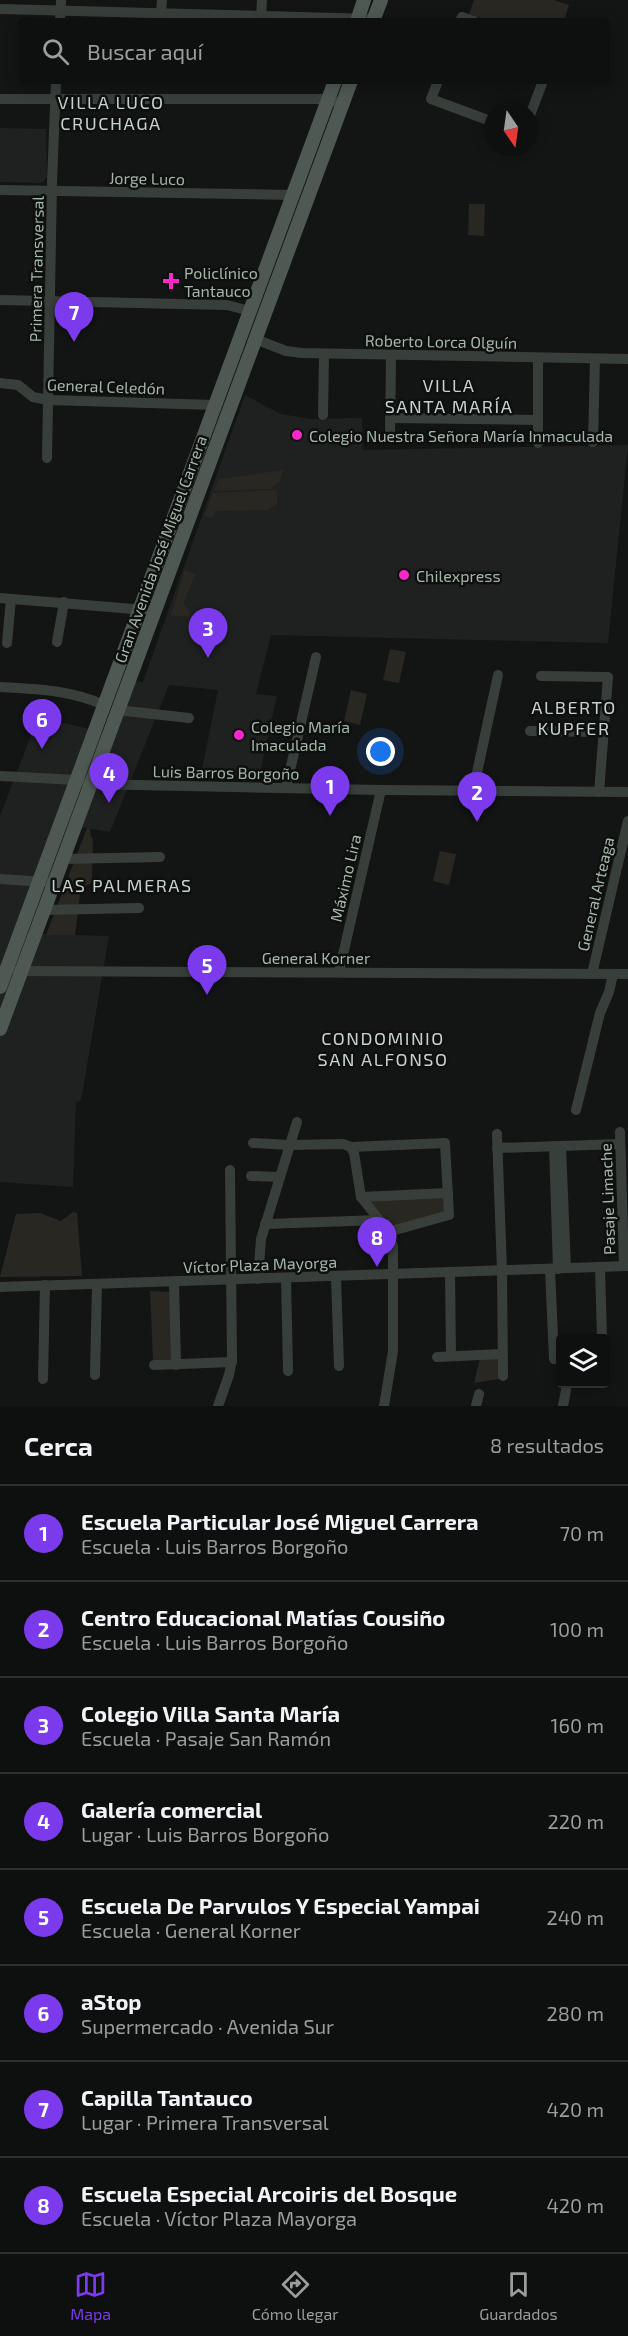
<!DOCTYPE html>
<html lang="es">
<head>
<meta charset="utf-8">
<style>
  :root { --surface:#0e0f0f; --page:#1c1d1d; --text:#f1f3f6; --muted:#9b9c9e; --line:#2e2f2f; --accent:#7c3aed }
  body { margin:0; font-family:"Exo 2",sans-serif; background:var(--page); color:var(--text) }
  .controls { position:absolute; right:18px; bottom:18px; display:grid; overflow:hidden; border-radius:6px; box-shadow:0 3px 15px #0003 }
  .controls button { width:54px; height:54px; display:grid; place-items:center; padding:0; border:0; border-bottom:2px solid var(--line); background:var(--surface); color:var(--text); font:30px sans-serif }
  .compass { position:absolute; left:484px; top:102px; width:54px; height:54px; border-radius:50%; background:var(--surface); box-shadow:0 3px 15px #0003; rotate:167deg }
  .you { position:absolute; left:381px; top:752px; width:21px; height:21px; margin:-15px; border:4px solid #fff; border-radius:50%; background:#1a73e8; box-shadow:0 0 0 9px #1a73e833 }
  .badge { display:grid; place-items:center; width:39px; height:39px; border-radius:50%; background:var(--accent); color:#fff; font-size:20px; font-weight:700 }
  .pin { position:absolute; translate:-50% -50px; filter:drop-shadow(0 2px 3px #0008) }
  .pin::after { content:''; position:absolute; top:32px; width:21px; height:18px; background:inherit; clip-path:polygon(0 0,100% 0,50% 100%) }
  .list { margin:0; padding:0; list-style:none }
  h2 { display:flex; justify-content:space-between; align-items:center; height:78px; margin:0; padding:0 24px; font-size:26px }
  h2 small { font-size:20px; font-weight:400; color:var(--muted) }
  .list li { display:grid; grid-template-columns:39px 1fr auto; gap:18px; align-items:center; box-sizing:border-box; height:96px; padding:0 24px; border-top:2px solid var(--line) }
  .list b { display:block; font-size:22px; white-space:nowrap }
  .list p { margin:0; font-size:20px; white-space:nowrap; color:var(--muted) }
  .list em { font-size:20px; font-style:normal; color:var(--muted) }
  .icon { flex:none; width:33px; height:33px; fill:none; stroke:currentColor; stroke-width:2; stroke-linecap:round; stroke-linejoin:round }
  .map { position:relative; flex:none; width:628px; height:1406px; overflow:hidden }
  .search { position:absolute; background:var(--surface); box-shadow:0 3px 15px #0003; left:18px; right:18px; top:18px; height:66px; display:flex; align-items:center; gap:15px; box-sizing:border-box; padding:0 21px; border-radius:6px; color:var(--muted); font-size:22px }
  .sheet { height:846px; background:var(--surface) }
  nav { display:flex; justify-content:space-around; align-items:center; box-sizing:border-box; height:84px; border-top:2px solid var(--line); background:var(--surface); font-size:16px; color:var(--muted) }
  nav a { display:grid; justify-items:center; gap:3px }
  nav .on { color:var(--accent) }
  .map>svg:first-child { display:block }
  .built { fill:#1f2120 }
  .green { fill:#292721 }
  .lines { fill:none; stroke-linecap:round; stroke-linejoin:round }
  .minor { stroke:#383f3b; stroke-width:10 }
  .major { stroke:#4f5953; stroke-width:14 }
  .poi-dot { fill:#f926c8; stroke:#0e0f0f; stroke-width:2 }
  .labels { text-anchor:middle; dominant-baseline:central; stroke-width:5; stroke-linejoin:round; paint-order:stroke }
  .street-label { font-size:16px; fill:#a4b6a8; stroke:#0e0f0f }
  .poi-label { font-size:16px; fill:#a4b6a8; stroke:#0e0f0f; text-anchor:start }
  .neighbourhood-label { font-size:18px; letter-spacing:1.5px; fill:#c5d1c9; stroke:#0e0f0f }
</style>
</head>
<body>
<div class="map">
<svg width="628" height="1406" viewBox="0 0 628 1406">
  <rect width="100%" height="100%" fill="#131414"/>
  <g class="built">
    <polygon points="0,128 46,129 47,177 42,183 0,182"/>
    <polygon points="245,395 281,414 311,419 362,418 363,450 628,445 608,643 271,635 256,694 277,696 259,777 201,774 218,690 169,685 110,832 54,823 14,933 109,936 81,1101 76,1102 73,1187 0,1182 0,816 38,717 115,735 135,681 143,682"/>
  </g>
  <g class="green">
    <polygon points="474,0 554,0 569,5 564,21 490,21 469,14"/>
    <polygon points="469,204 485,204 484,236 468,235"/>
    <polygon points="284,470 279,482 271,489 214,491 219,479"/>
    <polygon points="277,490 277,504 268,510 215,511 213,518 204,516 213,493"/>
    <polygon points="185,570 196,574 183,603 190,611 189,617 171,615"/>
    <polygon points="390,649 406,652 399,683 383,680"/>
    <polygon points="351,690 367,694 360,725 344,721"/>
    <polygon points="87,828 90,829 91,837 93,839 92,883 81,888 75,935 46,935"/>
    <polygon points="440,851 456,854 449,885 433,881"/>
    <polygon points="443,1196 445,1214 393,1228 368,1199"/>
    <polygon points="73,1212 77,1213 82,1276 0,1277 16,1214 40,1213 61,1221"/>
    <polygon points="150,1291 172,1292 174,1359 153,1360"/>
    <polygon points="498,1357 499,1379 474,1383 480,1358"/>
  </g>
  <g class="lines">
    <g class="minor">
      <polyline points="0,9 373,19"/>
      <polyline points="161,13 162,0"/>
      <polyline points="261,16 262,0"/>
      <polyline points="60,21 61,0"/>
      <polyline points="460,21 462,17 474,21"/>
      <polyline points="438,81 431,99 493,122"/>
      <polyline points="0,99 329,99 342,105"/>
      <polyline points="529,118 543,81"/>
      <polyline points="0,190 293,195"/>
      <polyline points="0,300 227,305 250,311"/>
      <polyline points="255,339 286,351 302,353 628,359"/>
      <polyline points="0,383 18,385 33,397 48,400 215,405"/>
      <polyline points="323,415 324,354"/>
      <polyline points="390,418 538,420"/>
      <polyline points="390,437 391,355"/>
      <polyline points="593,442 595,359"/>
      <polyline points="538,443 538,358"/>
      <polyline points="47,458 52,183 56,81"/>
      <polyline points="0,598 146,610"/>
      <polyline points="57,642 64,602"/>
      <polyline points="7,643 11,599"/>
      <polyline points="541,676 608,677 599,792"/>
      <path d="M0,687C37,689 70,690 104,705"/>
      <polyline points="117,710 189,718"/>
      <polyline points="530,731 603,732"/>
      <polyline points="0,776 77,780 89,784 381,790 628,792"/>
      <polyline points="286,788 316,657"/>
      <polyline points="473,791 498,675"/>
      <polyline points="62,859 160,857"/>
      <polyline points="0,879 45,882"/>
      <polyline points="43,910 139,908"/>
      <polyline points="17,971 628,974"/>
      <polyline points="339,972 381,790"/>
      <polyline points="592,974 628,821"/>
      <polyline points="576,1110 600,1013 609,992 613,974"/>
      <polyline points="620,1132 624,1266"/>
      <polyline points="497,1134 502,1271 503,1376"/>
      <polyline points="253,1143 290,1145 343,1144 351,1147 445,1143 449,1215 388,1232"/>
      <polyline points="554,1146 558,1269"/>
      <polyline points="561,1146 566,1268"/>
      <polyline points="351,1147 354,1153 361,1197 385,1227 393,1246 393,1351 384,1406"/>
      <polyline points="497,1148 620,1144"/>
      <polyline points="251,1176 280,1177"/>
      <polyline points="361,1197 448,1193"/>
      <polyline points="265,1224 379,1220"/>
      <polyline points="600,1267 602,1338"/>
      <polyline points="550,1269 554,1359"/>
      <polyline points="450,1272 451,1356"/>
      <polyline points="336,1277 339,1366"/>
      <polyline points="286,1278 288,1371"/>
      <polyline points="258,1279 261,1239 297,1122"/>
      <polyline points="174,1282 176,1365"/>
      <polyline points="0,1287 628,1266"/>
      <polyline points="437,1357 502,1354"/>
      <polyline points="154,1365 232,1362"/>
      <polyline points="95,1375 97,1284"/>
      <polyline points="43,1379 45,1285"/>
      <polyline points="218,1406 229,1375 232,1360 230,1170"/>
      <polyline points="476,1406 479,1394"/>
      <polyline points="563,1406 566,1390"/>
    </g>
    <g class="major">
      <polyline points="357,21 364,0"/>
      <polyline points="373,21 381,0"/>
      <polyline points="0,987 335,81"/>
      <polyline points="0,1029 351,81"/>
    </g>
  </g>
  <g class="poi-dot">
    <path d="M168 272h6v6h6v6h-6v6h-6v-6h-6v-6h6z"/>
    <circle cx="297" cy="435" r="6"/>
    <circle cx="404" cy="575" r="6"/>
    <circle cx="239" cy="735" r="6"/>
  </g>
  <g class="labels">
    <g class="street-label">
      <text transform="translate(147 178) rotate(1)">Jorge Luco</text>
      <text transform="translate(36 269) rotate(-89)">Primera Transversal</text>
      <text transform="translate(441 341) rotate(1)">Roberto Lorca Olguín</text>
      <text transform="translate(106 386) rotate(2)">General Celedón</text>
      <text transform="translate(160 549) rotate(-70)">Gran Avenida José Miguel Carrera</text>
      <text transform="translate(226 772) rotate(1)">Luis Barros Borgoño</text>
      <text transform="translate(345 878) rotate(-77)">Máximo Lira</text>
      <text transform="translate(595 894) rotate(-77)">General Arteaga</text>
      <text x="316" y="957">General Korner</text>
      <text transform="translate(607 1199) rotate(-92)">Pasaje Limache</text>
      <text transform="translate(260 1264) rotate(-2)">Víctor Plaza Mayorga</text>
    </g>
    <g class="poi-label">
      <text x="184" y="272">Policlínico<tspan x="184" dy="18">Tantauco</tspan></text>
      <text x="309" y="435">Colegio Nuestra Señora María Inmaculada</text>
      <text x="416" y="575">Chilexpress</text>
      <text x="251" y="726">Colegio María<tspan x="251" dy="18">Imaculada</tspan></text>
    </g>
    <g class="neighbourhood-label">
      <text x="111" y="102">VILLA LUCO<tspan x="111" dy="21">CRUCHAGA</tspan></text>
      <text x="449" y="385">VILLA<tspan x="449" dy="21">SANTA MARÍA</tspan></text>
      <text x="574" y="707">ALBERTO<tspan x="574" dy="21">KUPFER</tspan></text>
      <text x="122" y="885">LAS PALMERAS</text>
      <text x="383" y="1038">CONDOMINIO<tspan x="383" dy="21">SAN ALFONSO</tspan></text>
    </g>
  </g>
</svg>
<div class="controls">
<button><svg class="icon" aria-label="layers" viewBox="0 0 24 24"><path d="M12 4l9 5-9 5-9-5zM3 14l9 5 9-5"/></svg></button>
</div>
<svg class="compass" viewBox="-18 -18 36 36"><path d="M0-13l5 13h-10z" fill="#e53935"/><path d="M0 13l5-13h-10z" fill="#9b9c9e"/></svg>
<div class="you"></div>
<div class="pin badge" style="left:330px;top:816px">1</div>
<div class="pin badge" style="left:477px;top:822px">2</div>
<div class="pin badge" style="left:208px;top:658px">3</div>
<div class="pin badge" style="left:109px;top:803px">4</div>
<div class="pin badge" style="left:207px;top:995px">5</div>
<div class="pin badge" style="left:42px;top:749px">6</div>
<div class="pin badge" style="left:74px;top:342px">7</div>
<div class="pin badge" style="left:377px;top:1267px">8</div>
<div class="search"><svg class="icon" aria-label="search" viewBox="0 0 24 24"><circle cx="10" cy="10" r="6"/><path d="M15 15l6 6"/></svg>Buscar aquí</div>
</div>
<section class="sheet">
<h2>Cerca<small>8 resultados</small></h2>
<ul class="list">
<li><span class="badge">1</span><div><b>Escuela Particular José Miguel Carrera</b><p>Escuela · Luis Barros Borgoño</p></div><em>70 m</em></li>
<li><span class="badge">2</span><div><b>Centro Educacional Matías Cousiño</b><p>Escuela · Luis Barros Borgoño</p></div><em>100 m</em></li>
<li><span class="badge">3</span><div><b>Colegio Villa Santa María</b><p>Escuela · Pasaje San Ramón</p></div><em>160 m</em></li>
<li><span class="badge">4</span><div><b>Galería comercial</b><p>Lugar · Luis Barros Borgoño</p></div><em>220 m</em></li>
<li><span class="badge">5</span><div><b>Escuela De Parvulos Y Especial Yampai</b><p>Escuela · General Korner</p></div><em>240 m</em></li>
<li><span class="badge">6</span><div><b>aStop</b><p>Supermercado · Avenida Sur</p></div><em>280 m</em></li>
<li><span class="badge">7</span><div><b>Capilla Tantauco</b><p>Lugar · Primera Transversal</p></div><em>420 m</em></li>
<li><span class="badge">8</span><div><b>Escuela Especial Arcoiris del Bosque</b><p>Escuela · Víctor Plaza Mayorga</p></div><em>420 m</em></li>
</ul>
</section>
<nav>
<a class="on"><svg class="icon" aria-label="map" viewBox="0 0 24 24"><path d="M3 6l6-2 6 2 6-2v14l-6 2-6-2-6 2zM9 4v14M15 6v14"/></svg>Mapa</a>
<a><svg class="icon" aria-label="directions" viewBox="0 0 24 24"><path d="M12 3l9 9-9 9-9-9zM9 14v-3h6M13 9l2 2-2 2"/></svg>Cómo llegar</a>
<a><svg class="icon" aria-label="saved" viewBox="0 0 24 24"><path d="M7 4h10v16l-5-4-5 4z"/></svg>Guardados</a>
</nav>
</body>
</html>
